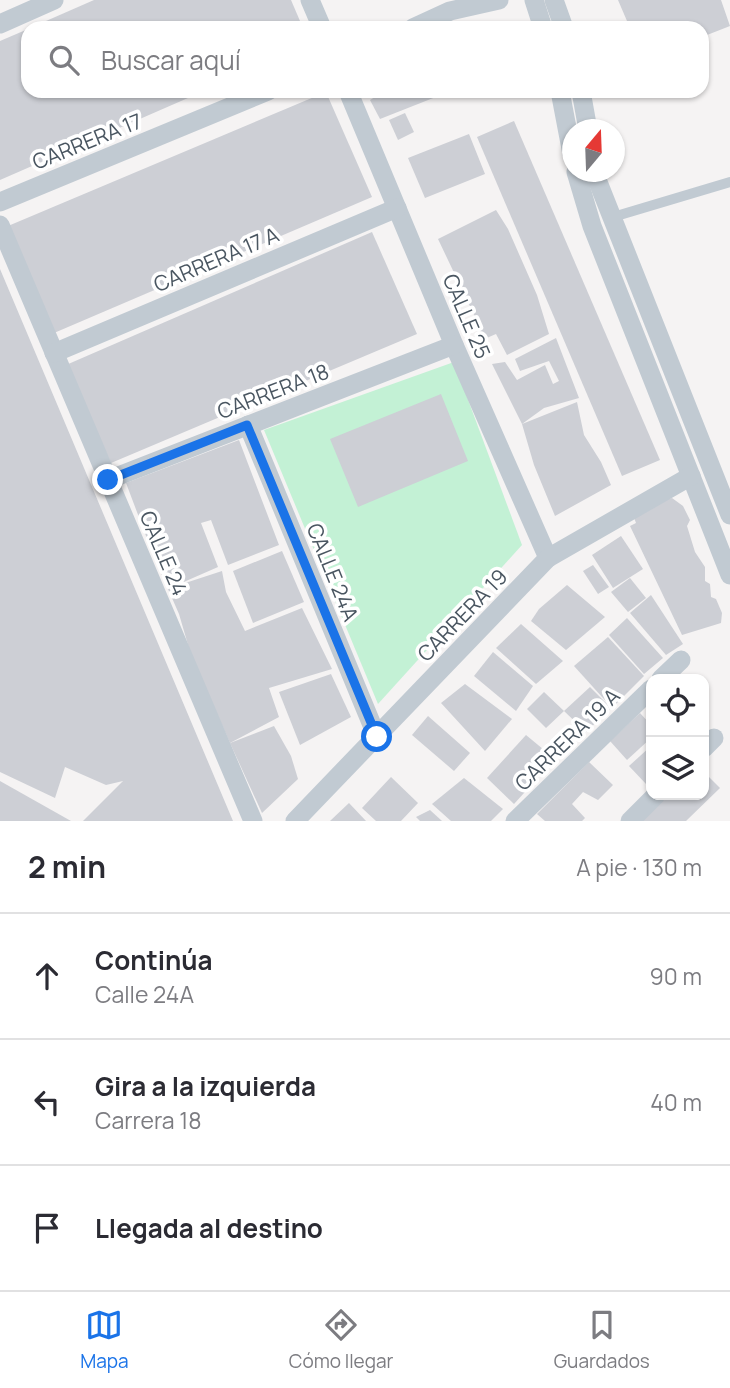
<!DOCTYPE html>
<html lang="es">
<head>
<meta charset="utf-8">
<style>
  :root { --surface:#fff; --page:#f2f2f3; --text:#2b2b33; --muted:#7c7c81; --line:#e1e1e2; --accent:#1a73e8 }
  body { margin:0; font-family:Manrope,sans-serif; background:var(--page); color:var(--text) }
  .controls { position:absolute; right:21px; bottom:21px; display:grid; overflow:hidden; border-radius:14px; box-shadow:0 2px 5px #0004 }
  .controls button { width:63px; height:63px; display:grid; place-items:center; padding:0; border:0; border-bottom:2px solid var(--line); background:var(--surface); color:var(--text); font:35px sans-serif }
  .compass { position:absolute; left:562px; top:119px; width:63px; height:63px; border-radius:50%; background:var(--surface); box-shadow:0 2px 5px #0004; rotate:19deg }
  .stop { position:absolute; width:21px; height:21px; margin:-16px; border:5px solid #1a73e8; border-radius:50%; background:#fff }
  .stop.end { background:#1a73e8; border-color:#fff; box-shadow:0 2px 7px #0008 }
  .list { margin:0; padding:0; list-style:none }
  h2 { display:flex; justify-content:space-between; align-items:center; height:91px; margin:0; padding:0 28px; font-size:30px }
  h2 small { font-size:23px; font-weight:400; color:var(--muted) }
  .list li { display:grid; grid-template-columns:46px 1fr auto; gap:21px; align-items:center; box-sizing:border-box; height:126px; padding:0 28px; border-top:2px solid var(--line) }
  .list b { display:block; font-size:26px; white-space:nowrap }
  .list p { margin:0; font-size:23px; white-space:nowrap; color:var(--muted) }
  .list em { font-size:23px; font-style:normal; color:var(--muted) }
  .icon { flex:none; width:38px; height:38px; fill:none; stroke:currentColor; stroke-width:2; stroke-linecap:round; stroke-linejoin:round }
  .map { position:relative; flex:none; width:730px; height:821px; overflow:hidden }
  .search { position:absolute; background:var(--surface); box-shadow:0 2px 5px #0004; left:21px; right:21px; top:21px; height:77px; display:flex; align-items:center; gap:18px; box-sizing:border-box; padding:0 24px; border-radius:21px; color:var(--muted); font-size:26px }
  .sheet { height:469px; background:var(--surface) }
  nav { display:flex; justify-content:space-around; align-items:center; box-sizing:border-box; height:98px; border-top:2px solid var(--line); background:var(--surface); font-size:19px; color:var(--muted) }
  nav a { display:grid; justify-items:center; gap:4px }
  nav .on { color:var(--accent) }
  .map>svg:first-child { display:block }
  .green { fill:#c3f1d5 }
  .building { fill:#cdcfd5 }
  .lines { fill:none; stroke-linecap:round; stroke-linejoin:round }
  .service { stroke:#c1cad2; stroke-width:10 }
  .minor { stroke:#c1cad2; stroke-width:19 }
  .route { stroke:#1a73e8; stroke-width:9 }
  .labels { text-anchor:middle; dominant-baseline:central; stroke-width:7; stroke-linejoin:round; paint-order:stroke }
  .street-label { font-size:21px; fill:#4a5661; stroke:#fff }
</style>
</head>
<body>
<div class="map">
<svg width="730" height="821" viewBox="0 0 730 821">
  <rect width="100%" height="100%" fill="#f5f3f3"/>
  <polygon class="green" points="454,362 522,545 378,704 264,430"/>
  <g class="building">
    <polygon points="94,0 291,0 303,28 30,28"/>
    <polygon points="618,0 721,0 730,26 702,37 702,28 630,28"/>
    <polygon points="28,29 28,91 204,91 0,180 0,41"/>
    <polygon points="385,91 451,91 380,119 370,100"/>
    <polygon points="326,92 372,197 54,333 8,226"/>
    <polygon points="405,113 414,132 398,140 389,120"/>
    <polygon points="514,121 660,460 622,476 477,137"/>
    <polygon points="469,134 485,174 425,198 408,158"/>
    <polygon points="496,210 508,229 537,295 549,334 507,355 496,334 482,340 477,321 438,239"/>
    <polygon points="372,232 417,334 111,463 66,365"/>
    <polygon points="0,269 233,821 83,821 123,781 106,785 65,767 55,798 0,772"/>
    <polygon points="556,338 579,398 544,408 522,424 577,402 584,435 601,462 611,485 555,516 534,465 522,424 492,364 505,362 517,380 545,365 553,384 559,381 549,361 520,371 515,359"/>
    <polygon points="441,394 468,461 358,507 330,439"/>
    <polygon points="239,440 279,545 228,565 211,520 201,523 218,567 170,588 222,571 226,592 245,631 302,608 332,669 269,688 279,717 230,743 191,655 179,614 154,557 126,483"/>
    <polygon points="672,498 683,506 690,520 687,526 695,552 705,567 705,581 710,584 711,597 716,599 722,613 721,623 682,635 630,526 636,523 633,515 649,504"/>
    <polygon points="621,536 643,569 613,588 592,555"/>
    <polygon points="282,551 304,602 253,623 233,571"/>
    <polygon points="593,565 609,587 598,594 583,571"/>
    <polygon points="630,578 646,598 628,612 611,592"/>
    <polygon points="567,585 605,617 566,650 531,621 539,609"/>
    <polygon points="651,595 683,644 666,655 630,613"/>
    <polygon points="627,618 663,658 644,674 609,635"/>
    <polygon points="521,624 563,661 536,684 496,648"/>
    <polygon points="608,637 644,676 612,708 574,666"/>
    <polygon points="493,652 533,686 516,711 474,676"/>
    <polygon points="331,674 351,717 300,745 279,692"/>
    <polygon points="465,684 512,719 485,751 441,703"/>
    <polygon points="590,687 611,708 586,732 564,711"/>
    <polygon points="544,692 564,711 546,728 527,709"/>
    <polygon points="640,713 651,725 651,738 627,760 610,741"/>
    <polygon points="428,716 470,753 454,771 412,735"/>
    <polygon points="274,726 291,756 298,779 262,813 230,743"/>
    <polygon points="526,735 555,759 514,804 487,778"/>
    <polygon points="651,746 651,779 646,784 629,766"/>
    <polygon points="589,762 613,785 598,800 583,792 572,804 585,818 582,821 545,821 537,814"/>
    <polygon points="704,772 720,788 686,821 642,821 668,795 704,795"/>
    <polygon points="391,777 418,803 401,821 376,821 362,808"/>
    <polygon points="464,778 503,809 491,821 451,821 432,804"/>
    <polygon points="0,781 71,821 0,821"/>
    <polygon points="349,803 366,821 330,821"/>
    <polygon points="430,810 442,821 420,821 416,817"/>
  </g>
  <g class="lines">
    <polyline class="service" points="613,217 730,182"/>
    <g class="minor">
      <polyline points="310,0 322,28"/>
      <polyline points="534,0 543,28"/>
      <polyline points="554,0 564,28"/>
      <polyline points="0,24 54,0"/>
      <polyline points="413,28 450,11 499,0"/>
      <polyline points="348,91 454,345 548,558"/>
      <polyline points="560,91 572,154"/>
      <polyline points="581,91 588,130"/>
      <polyline points="576,172 592,226 730,575"/>
      <polyline points="596,172 598,182 730,515"/>
      <polyline points="0,202 268,91"/>
      <polyline points="0,225 253,821"/>
      <polyline points="54,353 397,208"/>
      <polyline points="248,425 377,737"/>
      <polyline points="108,480 454,345"/>
      <polyline points="661,679 681,660"/>
      <polyline points="704,748 714,738"/>
      <polyline points="295,821 548,558 691,476"/>
      <polyline points="515,821 651,689"/>
      <polyline points="630,821 656,795"/>
    </g>
  </g>
  <g class="lines">
    <polyline class="route" points="108,480 247,425 377,737"/>
  </g>
  <g class="labels">
    <g class="street-label">
      <text transform="translate(87 141) rotate(-22)">CARRERA 17</text>
      <text transform="translate(216 259) rotate(-23)">CARRERA 17 A</text>
      <text transform="translate(467 316) rotate(67)">CALLE 25</text>
      <text transform="translate(273 391) rotate(-21)">CARRERA 18</text>
      <text transform="translate(164 553) rotate(67)">CALLE 24</text>
      <text transform="translate(333 572) rotate(68)">CALLE 24A</text>
      <text transform="translate(462 615) rotate(-46)">CARRERA 19</text>
      <text transform="translate(567 739) rotate(-44)">CARRERA 19 A</text>
    </g>
  </g>
</svg>
<div class="controls">
<button><svg class="icon" aria-label="locate" viewBox="0 0 24 24"><circle cx="12" cy="12" r="6"/><path d="M12 2v4M12 18v4M2 12h4M18 12h4"/></svg></button>
<button><svg class="icon" aria-label="layers" viewBox="0 0 24 24"><path d="M12 4l9 5-9 5-9-5zM3 14l9 5 9-5"/></svg></button>
</div>
<svg class="compass" viewBox="-18 -18 36 36"><path d="M0-13l5 13h-10z" fill="#e53935"/><path d="M0 13l5-13h-10z" fill="#7c7c81"/></svg>
<div class="stop" style="left:377px;top:737px"></div>
<div class="stop end" style="left:108px;top:480px"></div>
<div class="search"><svg class="icon" aria-label="search" viewBox="0 0 24 24"><circle cx="10" cy="10" r="6"/><path d="M15 15l6 6"/></svg>Buscar aquí</div>
</div>
<section class="sheet">
<h2>2 min<small>A pie · 130 m</small></h2>
<ul class="list">
<li><svg class="icon" aria-label="ahead" viewBox="0 0 24 24"><path d="M12 20V5M6 11l6-6 6 6"/></svg><div><b>Continúa</b><p>Calle 24A</p></div><em>90 m</em></li>
<li><svg class="icon" aria-label="left" viewBox="0 0 24 24"><path d="M17 20v-9H6M10 6l-5 5 5 5"/></svg><div><b>Gira a la izquierda</b><p>Carrera 18</p></div><em>40 m</em></li>
<li><svg class="icon" aria-label="arrive" viewBox="0 0 24 24"><path d="M6 21V4h12l-3 4 3 4H6"/></svg><div><b>Llegada al destino</b></div></li>
</ul>
</section>
<nav>
<a class="on"><svg class="icon" aria-label="map" viewBox="0 0 24 24"><path d="M3 6l6-2 6 2 6-2v14l-6 2-6-2-6 2zM9 4v14M15 6v14"/></svg>Mapa</a>
<a><svg class="icon" aria-label="directions" viewBox="0 0 24 24"><path d="M12 3l9 9-9 9-9-9zM9 14v-3h6M13 9l2 2-2 2"/></svg>Cómo llegar</a>
<a><svg class="icon" aria-label="saved" viewBox="0 0 24 24"><path d="M7 4h10v16l-5-4-5 4z"/></svg>Guardados</a>
</nav>
</body>
</html>
